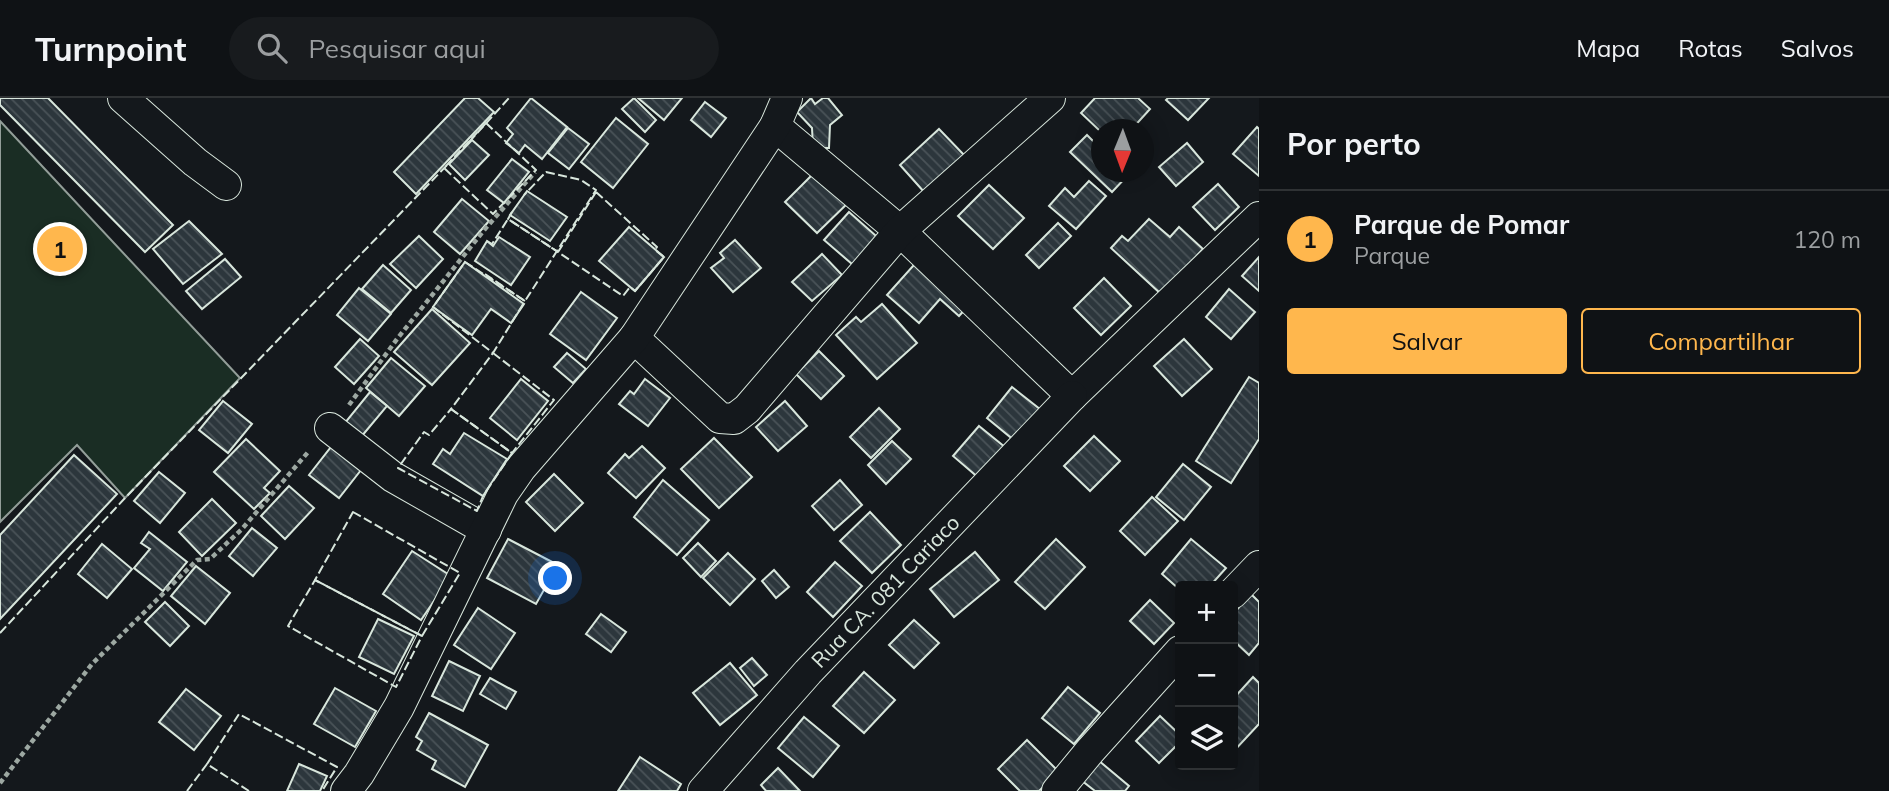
<!DOCTYPE html>
<html lang="pt">
<head>
<meta charset="utf-8">
<style>
  :root { --surface:#0f1215; --page:#181b1e; --text:#f1f3f6; --muted:#9b9ea0; --line:#2f3234; --accent:#ffb74d }
  body { margin:0; font-family:Mulish,sans-serif; background:var(--page); color:var(--text) }
  .controls { position:absolute; right:21px; bottom:21px; display:grid; overflow:hidden; border-radius:7px; box-shadow:0 4px 18px #0003 }
  .controls button { width:63px; height:63px; display:grid; place-items:center; padding:0; border:0; border-bottom:2px solid var(--line); background:var(--surface); color:var(--text); font:35px sans-serif }
  .compass { position:absolute; left:1091px; top:21px; width:63px; height:63px; border-radius:50%; background:var(--surface); box-shadow:0 4px 18px #0003; rotate:181deg }
  .you { position:absolute; left:556px; top:481px; width:24px; height:24px; margin:-18px; border:5px solid #fff; border-radius:50%; background:#1a73e8; box-shadow:0 0 0 10px #1a73e833 }
  .badge { display:grid; place-items:center; width:46px; height:46px; border-radius:50%; background:var(--accent); color:#111; font-size:23px; font-weight:700 }
  .pin { position:absolute; translate:-50% -50%; border:4px solid #fff; box-shadow:0 2px 7px #0006 }
  .list { margin:0; padding:0; list-style:none }
  h2 { display:flex; justify-content:space-between; align-items:center; height:91px; margin:0; padding:0 28px; font-size:30px }
  h2 small { font-size:23px; font-weight:400; color:var(--muted) }
  .list li { display:grid; grid-template-columns:46px 1fr auto; gap:21px; align-items:center; box-sizing:border-box; height:98px; padding:0 28px; border-top:2px solid var(--line) }
  .list b { display:block; font-size:26px; white-space:nowrap }
  .list p { margin:0; font-size:23px; white-space:nowrap; color:var(--muted) }
  .list em { font-size:23px; font-style:normal; color:var(--muted) }
  .actions { display:flex; gap:14px; padding:21px 28px }
  .actions a { flex:1; padding:16px 0; border:2px solid var(--accent); border-radius:7px; text-align:center; font-size:24px; color:var(--accent) }
  .actions .main { background:var(--accent); color:#111 }
  .icon { flex:none; width:38px; height:38px; fill:none; stroke:currentColor; stroke-width:2; stroke-linecap:round; stroke-linejoin:round }
  .map { position:relative; flex:none; width:1259px; height:693px; overflow:hidden }
  header { display:flex; align-items:center; gap:42px; box-sizing:border-box; height:98px; padding:0 35px; background:var(--surface); border-bottom:2px solid var(--line) }
  header strong { font-size:33px }
  nav { display:flex; gap:38px; margin-inline-start:auto; font-size:24px }
  .search { width:490px; height:63px; background:var(--page); display:flex; align-items:center; gap:18px; box-sizing:border-box; padding:0 24px; border-radius:38px; color:var(--muted); font-size:26px }
  main { display:flex }
  aside { flex:1; background:var(--surface) }
  .map>svg:first-child { display:block }
  .green { fill:#1a2d24; stroke:#939e99; stroke-width:2 }
  .building { fill:url(#building-back-hatch); stroke:#d8e6dc; stroke-width:2 }
  .lines { fill:none; stroke-linecap:round; stroke-linejoin:round }
  .street-casing { stroke:#d8e6dc; stroke-width:32 }
  .path { stroke:#9da8a2; stroke-width:4.5; stroke-dasharray:5 3.5; stroke-linecap:butt }
  .street { stroke:#14181c; stroke-width:30 }
  .fence { stroke:#d8e6dc; stroke-width:2; stroke-dasharray:9 3.5; stroke-linecap:butt }
  .labels { text-anchor:middle; dominant-baseline:central; stroke-width:5; stroke-linejoin:round; paint-order:stroke }
  .street-label { font-size:21px; fill:#d8e6dc; stroke:#14181c }
</style>
</head>
<body>
<header>
<strong>Turnpoint</strong>
<div class="search"><svg class="icon" aria-label="search" viewBox="0 0 24 24"><circle cx="10" cy="10" r="6"/><path d="M15 15l6 6"/></svg>Pesquisar aqui</div>
<nav><a>Mapa</a><a>Rotas</a><a>Salvos</a></nav>
</header>
<main>
<div class="map">
<svg width="1259" height="693" viewBox="0 0 1259 693">
  <defs>
    <pattern id="building-back-hatch" width="6" height="6" patternUnits="userSpaceOnUse" patternTransform="scale(1.75)"><rect width="6" height="6" fill="#2c363c"/><path d="M-1 5l2 2M0 0l6 6M5-1l2 2" fill="none" stroke="#4a5358"/></pattern>
  </defs>
  <rect width="100%" height="100%" fill="#14181c"/>
  <polygon class="green" points="0,23 240,280 125,400 77,347 0,424"/>
  <g class="building">
    <polygon points="0,0 48,0 173,127 145,154 0,7"/>
    <polygon points="465,0 478,0 494,14 416,96 394,74"/>
    <polygon points="531,0 567,29 542,61 525,47 519,55 506,45 513,36 507,30"/>
    <polygon points="634,0 656,22 645,34 622,11"/>
    <polygon points="638,0 682,0 664,22"/>
    <polygon points="811,0 815,6 823,0 828,0 842,17 830,27 829,50 813,50 812,30 797,14"/>
    <polygon points="1095,0 1138,0 1150,11 1131,32 1101,32 1101,34 1081,15"/>
    <polygon points="1168,0 1209,0 1188,22 1166,2"/>
    <polygon points="705,4 726,20 711,39 691,22"/>
    <polygon points="616,20 648,46 613,90 581,64"/>
    <polygon points="1257,29 1259,31 1259,78 1233,56"/>
    <polygon points="568,30 589,46 569,71 548,55"/>
    <polygon points="939,31 965,58 925,95 900,67"/>
    <polygon points="1087,37 1101,51 1101,74 1125,74 1128,77 1112,94 1070,54"/>
    <polygon points="472,42 489,57 465,82 449,66"/>
    <polygon points="1187,45 1203,64 1176,88 1159,69"/>
    <polygon points="512,61 529,74 504,105 487,92"/>
    <polygon points="820,69 852,101 817,135 785,104"/>
    <polygon points="1089,83 1106,98 1076,131 1049,108 1065,90 1074,99"/>
    <polygon points="1218,86 1239,109 1215,132 1193,109"/>
    <polygon points="989,87 1024,120 993,151 958,118"/>
    <polygon points="527,93 567,119 550,143 510,117"/>
    <polygon points="462,101 489,123 460,156 434,134"/>
    <polygon points="849,114 884,145 859,172 824,142"/>
    <polygon points="1149,121 1170,139 1179,129 1203,151 1161,196 1111,150 1122,138 1128,143"/>
    <polygon points="189,123 222,156 183,186 153,151"/>
    <polygon points="1058,125 1071,138 1039,170 1026,157"/>
    <polygon points="629,129 664,159 635,193 599,163"/>
    <polygon points="419,138 443,161 416,190 390,166"/>
    <polygon points="499,139 530,159 511,187 475,163 487,143 493,148"/>
    <polygon points="735,142 761,170 733,194 711,170 724,160 720,155"/>
    <polygon points="931,148 982,193 959,218 940,201 919,225 887,197"/>
    <polygon points="822,156 842,177 812,203 792,184"/>
    <polygon points="1259,159 1259,193 1242,178"/>
    <polygon points="225,161 241,179 202,211 186,193"/>
    <polygon points="465,164 524,206 511,225 491,211 472,237 433,209"/>
    <polygon points="383,167 411,192 391,215 362,191"/>
    <polygon points="1104,180 1131,208 1101,237 1074,210"/>
    <polygon points="359,190 391,216 368,243 337,217"/>
    <polygon points="1229,191 1255,214 1231,241 1206,219"/>
    <polygon points="581,194 617,220 586,262 550,236"/>
    <polygon points="882,206 917,245 877,281 836,237 856,219 861,224"/>
    <polygon points="432,211 470,245 432,287 394,254"/>
    <polygon points="360,241 379,258 354,286 335,269"/>
    <polygon points="1184,241 1212,271 1182,298 1154,268"/>
    <polygon points="819,253 844,278 821,301 796,276"/>
    <polygon points="567,255 586,271 573,285 554,269"/>
    <polygon points="391,260 425,288 399,318 366,290"/>
    <polygon points="1249,279 1259,285 1259,341 1231,385 1196,363"/>
    <polygon points="521,281 548,303 517,342 490,320"/>
    <polygon points="645,281 670,300 648,328 619,306 630,293 634,296"/>
    <polygon points="1012,289 1041,312 1015,343 987,320"/>
    <polygon points="370,294 387,308 361,339 344,326"/>
    <polygon points="223,303 252,326 228,355 199,332"/>
    <polygon points="785,303 807,328 778,353 756,329"/>
    <polygon points="879,310 900,331 871,360 850,339"/>
    <polygon points="979,328 1006,350 980,381 953,358"/>
    <polygon points="464,335 507,361 483,398 433,366 443,351 450,356"/>
    <polygon points="1094,338 1120,363 1090,393 1064,368"/>
    <polygon points="714,340 752,379 719,410 681,371"/>
    <polygon points="246,341 280,373 264,390 270,395 254,411 214,374"/>
    <polygon points="892,343 911,361 886,386 868,367"/>
    <polygon points="642,348 665,370 636,400 608,375 625,356 629,360"/>
    <polygon points="331,349 361,372 339,400 309,377"/>
    <polygon points="74,357 117,396 0,521 0,437"/>
    <polygon points="1183,366 1211,389 1184,422 1156,399"/>
    <polygon points="159,374 185,395 160,425 134,403"/>
    <polygon points="554,376 583,405 555,433 526,404"/>
    <polygon points="663,382 709,422 677,457 634,419"/>
    <polygon points="840,382 862,407 834,432 812,408"/>
    <polygon points="289,388 314,410 285,441 261,418"/>
    <polygon points="1152,399 1178,423 1145,457 1120,433"/>
    <polygon points="212,401 236,425 202,458 179,434"/>
    <polygon points="870,414 901,447 872,475 840,443"/>
    <polygon points="252,430 277,450 253,478 229,458"/>
    <polygon points="149,434 187,464 163,493 134,470 150,451 141,445"/>
    <polygon points="508,441 558,467 536,506 487,480"/>
    <polygon points="1056,441 1085,469 1045,511 1015,484"/>
    <polygon points="1191,441 1226,470 1210,488 1180,488 1180,492 1162,476"/>
    <polygon points="698,445 716,463 701,479 683,460"/>
    <polygon points="102,446 132,471 107,500 78,476"/>
    <polygon points="412,453 451,478 421,522 383,496"/>
    <polygon points="975,454 999,482 954,519 930,491"/>
    <polygon points="728,455 755,481 730,507 703,480"/>
    <polygon points="835,464 862,488 833,519 807,494"/>
    <polygon points="196,468 230,495 205,526 171,498"/>
    <polygon points="774,472 789,489 776,500 762,483"/>
    <polygon points="1251,496 1259,504 1259,545 1249,557 1233,542 1233,516"/>
    <polygon points="1150,502 1174,525 1154,546 1130,523"/>
    <polygon points="165,504 189,528 170,548 145,524"/>
    <polygon points="478,510 515,535 491,571 454,547"/>
    <polygon points="601,516 626,534 611,554 586,536"/>
    <polygon points="378,521 414,538 394,576 359,559"/>
    <polygon points="914,522 939,545 914,570 889,547"/>
    <polygon points="752,560 767,577 754,588 740,570"/>
    <polygon points="449,563 480,578 463,613 432,598"/>
    <polygon points="730,565 757,597 720,627 693,595"/>
    <polygon points="864,574 895,602 864,635 833,608"/>
    <polygon points="1253,579 1259,585 1259,626 1233,654 1233,601"/>
    <polygon points="490,580 516,594 506,611 480,596"/>
    <polygon points="1068,589 1100,615 1074,646 1042,620"/>
    <polygon points="335,590 376,613 355,649 314,626"/>
    <polygon points="186,591 221,618 194,652 159,624"/>
    <polygon points="429,615 488,647 465,689 432,671 436,663 417,652 422,643 416,639"/>
    <polygon points="1160,618 1180,637 1180,644 1159,665 1136,643"/>
    <polygon points="804,619 839,648 813,679 778,650"/>
    <polygon points="1027,642 1059,674 1039,693 1020,693 998,671"/>
    <polygon points="640,659 681,686 677,693 618,693"/>
    <polygon points="1098,662 1129,688 1125,693 1095,693 1081,682"/>
    <polygon points="299,666 327,678 320,693 287,693"/>
    <polygon points="778,670 800,693 766,693 761,687"/>
  </g>
  <g class="lines">
    <g class="street-casing">
      <g id="street">
        <polyline points="123,0 195,64 226,87"/>
        <polyline points="775,28 900,133 1072,298 1259,119"/>
        <polyline points="634,240 720,320 734,321 747,311 900,133 1050,0"/>
        <polyline points="330,330 393,379 486,432"/>
        <polyline points="1233,495 1259,468"/>
        <polyline points="346,693 359,676 399,609 503,396 521,370 634,240 775,28 787,0"/>
        <polyline points="703,693 808,574 1072,298"/>
        <polyline points="1057,693 1090,653 1180,553"/>
      </g>
    </g>
    <g class="path">
      <polyline points="349,307 397,241 485,131 535,74"/>
      <polyline points="0,685 92,566 197,462 210,461 242,431 309,353"/>
    </g>
    <use href="#street" class="street"/>
    <g class="fence">
      <polygon points="486,25 536,72 493,116 444,70"/>
      <polyline points="469,44 509,0"/>
      <polygon points="596,94 657,149 655,152 664,159 635,193 630,189 623,198 558,154"/>
      <polyline points="512,114 508,121 558,154"/>
      <polyline points="487,143 492,146 508,121 558,154"/>
      <polygon points="465,164 525,203 493,255 433,209"/>
      <polyline points="485,176 525,203 596,92 581,82 546,74 524,97"/>
      <polygon points="493,255 554,302 512,355 451,311"/>
      <polygon points="451,311 512,355 483,398 477,413 398,370 424,334 429,337"/>
      <polygon points="353,414 460,475 422,538 315,482"/>
      <polygon points="315,482 422,538 396,589 288,528"/>
      <polyline points="0,535 125,400 452,62"/>
      <polyline points="187,693 207,666 208,667"/>
      <polyline points="249,693 207,666 239,616 337,669 322,693"/>
    </g>
  </g>
  <g class="labels">
    <g class="street-label">
      <text transform="translate(885 493) rotate(-46)">Rua CA. 081 Cariaco</text>
    </g>
  </g>
</svg>
<div class="controls">
<button>+</button>
<button>−</button>
<button><svg class="icon" aria-label="layers" viewBox="0 0 24 24"><path d="M12 4l9 5-9 5-9-5zM3 14l9 5 9-5"/></svg></button>
</div>
<svg class="compass" viewBox="-18 -18 36 36"><path d="M0-13l5 13h-10z" fill="#e53935"/><path d="M0 13l5-13h-10z" fill="#9b9ea0"/></svg>
<div class="you"></div>
<div class="pin badge" style="left:60px;top:151px">1</div>
</div>
<aside>
<h2>Por perto<small></small></h2>
<ul class="list">
<li><span class="badge">1</span><div><b>Parque de Pomar</b><p>Parque</p></div><em>120 m</em></li>
</ul>
<div class="actions"><a class="main">Salvar</a><a>Compartilhar</a></div>
</aside>
</main>
</body>
</html>
